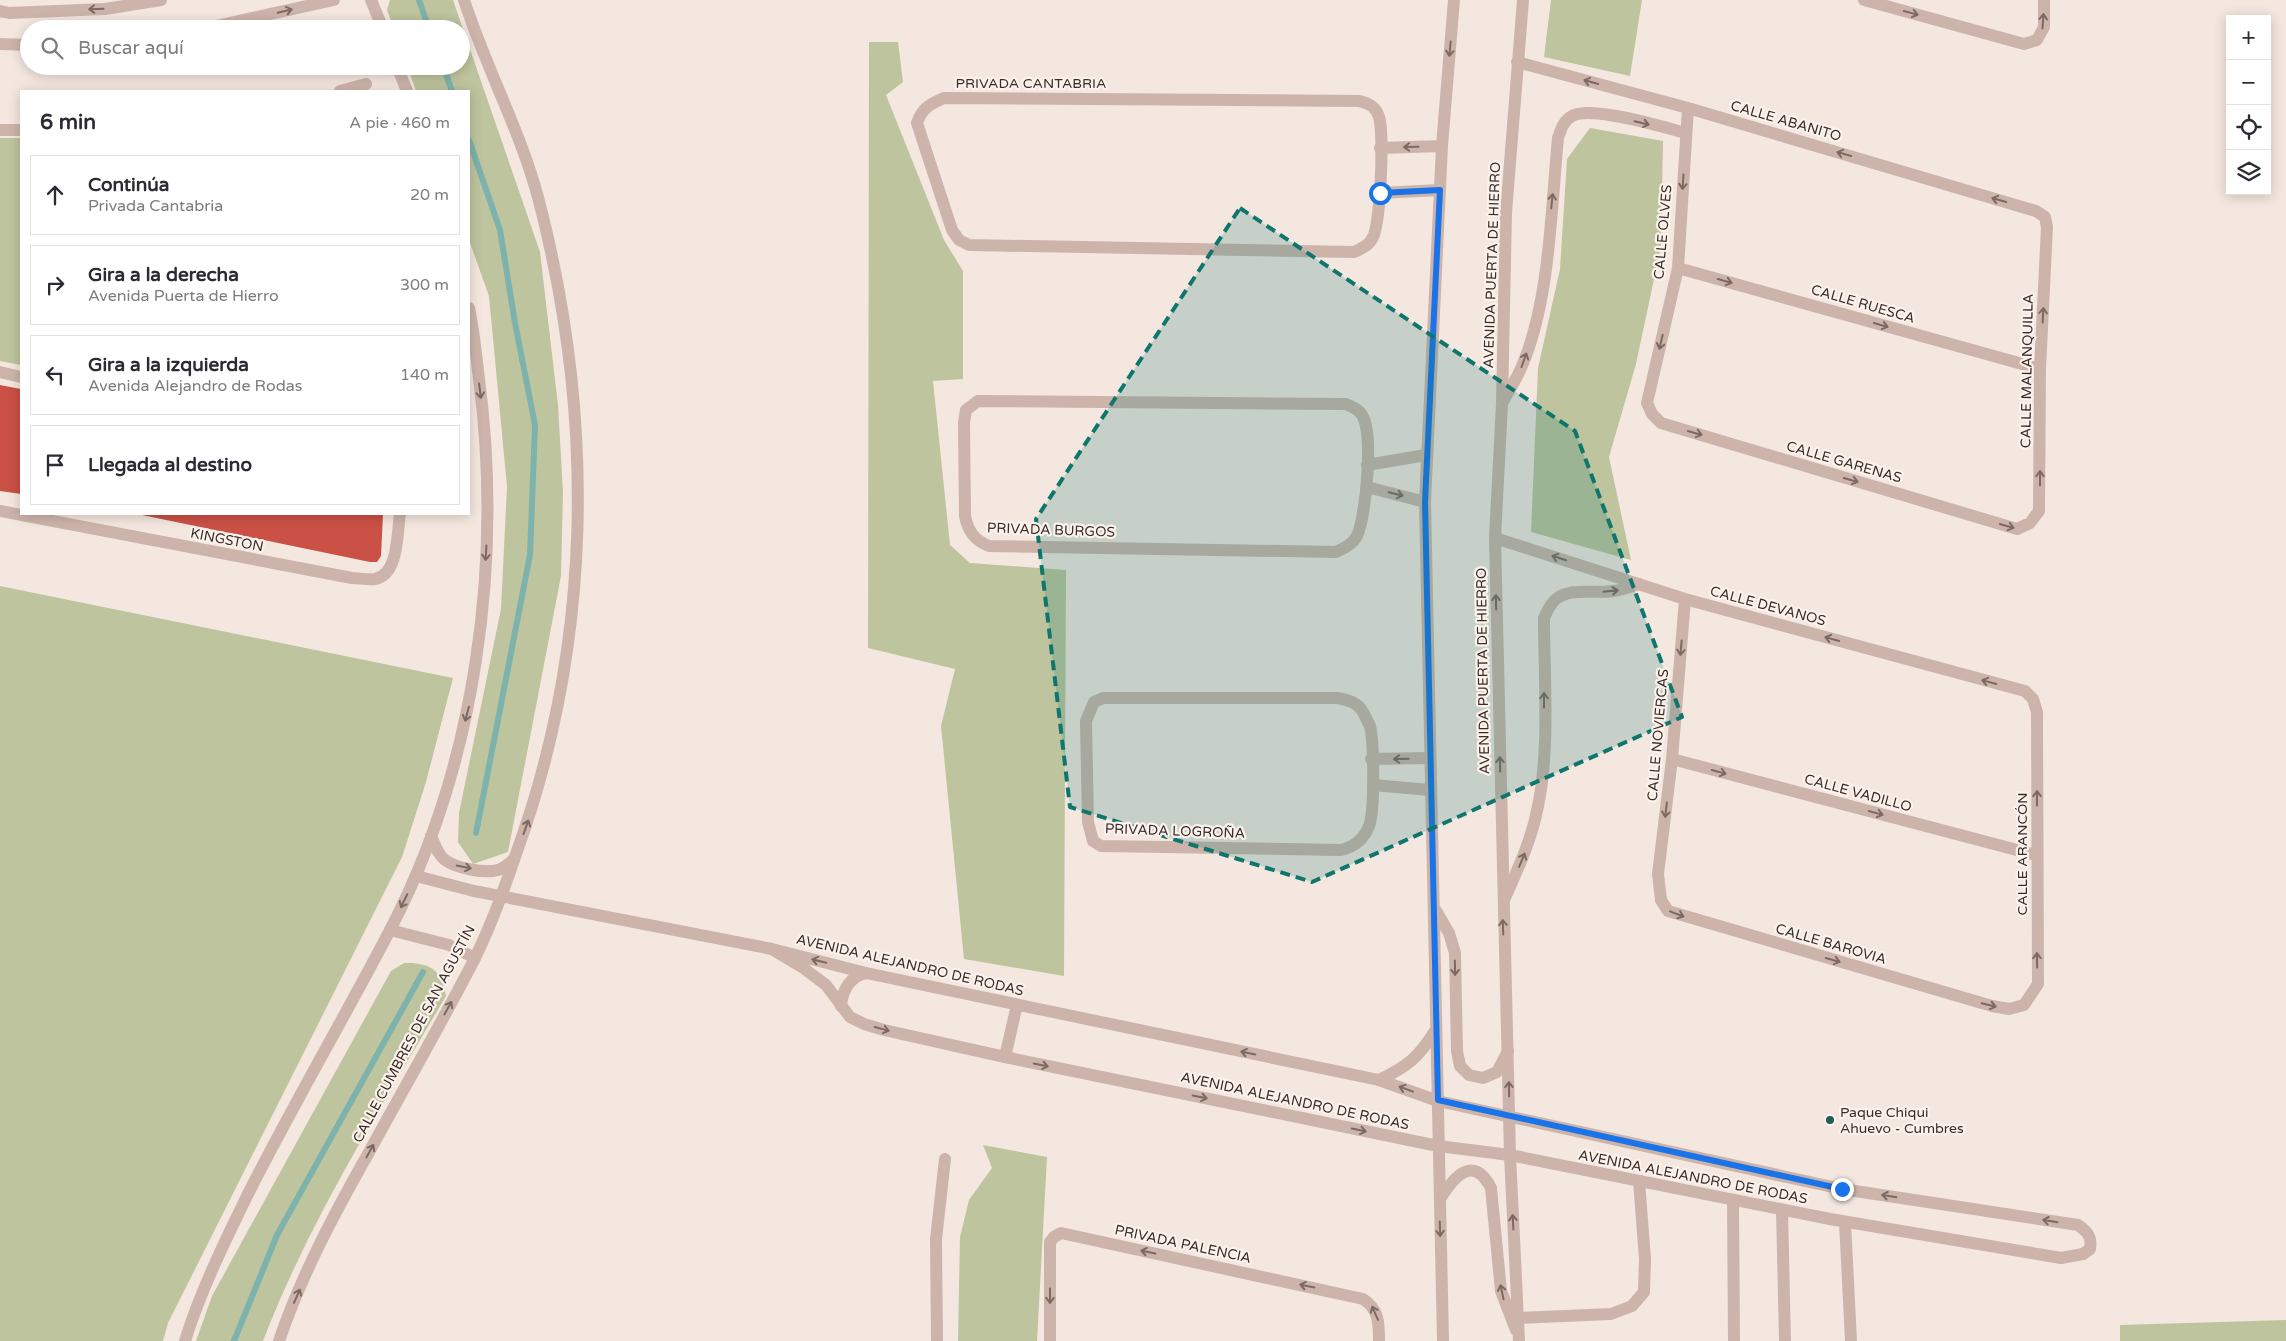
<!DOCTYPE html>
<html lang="es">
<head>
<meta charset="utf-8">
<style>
  :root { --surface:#fff; --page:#f2f2f3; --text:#2b2b33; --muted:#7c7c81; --line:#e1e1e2 }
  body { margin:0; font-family:"Varela Round",sans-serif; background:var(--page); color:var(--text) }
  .controls { position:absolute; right:15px; top:15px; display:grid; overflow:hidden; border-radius:0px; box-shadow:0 2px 12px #0003 }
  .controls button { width:45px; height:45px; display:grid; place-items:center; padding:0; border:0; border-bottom:1px solid var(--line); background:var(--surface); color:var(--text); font:25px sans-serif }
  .stop { position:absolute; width:15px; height:15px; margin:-11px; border:4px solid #1a73e8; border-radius:50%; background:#fff }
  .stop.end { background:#1a73e8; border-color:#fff; box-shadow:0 1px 5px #0008 }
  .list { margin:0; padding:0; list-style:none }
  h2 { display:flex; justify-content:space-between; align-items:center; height:65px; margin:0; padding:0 20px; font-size:21px }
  h2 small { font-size:16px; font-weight:400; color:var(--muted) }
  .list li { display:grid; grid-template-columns:32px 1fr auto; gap:15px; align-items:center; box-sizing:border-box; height:80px; margin:0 10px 10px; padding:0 10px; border:1px solid var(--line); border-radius:0px }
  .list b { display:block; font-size:19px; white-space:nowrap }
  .list p { margin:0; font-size:16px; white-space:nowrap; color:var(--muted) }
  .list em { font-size:16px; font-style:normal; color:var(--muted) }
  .icon { flex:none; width:28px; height:28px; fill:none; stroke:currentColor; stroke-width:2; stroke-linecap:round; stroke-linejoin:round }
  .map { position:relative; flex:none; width:2286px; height:1341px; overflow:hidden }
  .search { position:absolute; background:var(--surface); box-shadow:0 2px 12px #0003; left:20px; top:20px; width:450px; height:55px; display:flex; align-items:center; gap:12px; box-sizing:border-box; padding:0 18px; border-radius:28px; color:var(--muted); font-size:19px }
  .panel { position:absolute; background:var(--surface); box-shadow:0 2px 12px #0003; left:20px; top:90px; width:450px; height:425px; border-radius:0px }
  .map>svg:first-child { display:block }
  .green { fill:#bec49e }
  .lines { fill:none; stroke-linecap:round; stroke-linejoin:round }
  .stream { stroke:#7db3ac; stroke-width:6 }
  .building { fill:#cb5046 }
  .minor { stroke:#cdb4aa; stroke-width:12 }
  .oneway { stroke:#7d6964 }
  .route { stroke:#1a73e8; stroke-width:6 }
  .marked { fill:#0f766e; fill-opacity:0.2; stroke:#0f766e; stroke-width:4; stroke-dasharray:10 6; stroke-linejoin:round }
  .poi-dot { fill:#1d5e57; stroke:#fbf2ec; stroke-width:2 }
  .labels { text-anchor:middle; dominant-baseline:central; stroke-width:4.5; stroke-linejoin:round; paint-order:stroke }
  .street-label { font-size:14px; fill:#3b2c2a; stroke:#fbf2ec }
  .poi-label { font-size:14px; fill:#3b2c2a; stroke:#fbf2ec; text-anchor:start }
</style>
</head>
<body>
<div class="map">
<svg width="2286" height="1341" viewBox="0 0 2286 1341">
  <rect width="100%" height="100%" fill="#f4e7df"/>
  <g class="green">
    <polygon points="390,0 453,0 540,252 558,405 563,492 561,576 508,852 473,864 458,842 459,813 501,609 507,487 489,296 469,240 469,91 416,91 407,66 461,66 461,29 394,29 387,10"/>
    <polygon points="1551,0 1642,0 1630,76 1544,57"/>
    <polygon points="869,42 898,42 903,82 886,95 944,240 963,271 963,379 933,381 950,545 970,563 1066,570 1064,976 964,959 941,726 955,669 868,648"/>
    <polygon points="1590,128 1663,141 1661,246 1636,364 1609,457 1631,560 1531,532 1538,368 1560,269 1567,159"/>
    <polygon points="0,138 21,138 21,365 0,361"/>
    <polygon points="0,586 453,678 426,782 402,857 168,1323 163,1341 0,1341"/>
    <path d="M404,963C430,962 442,970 446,996C380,1109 310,1219 263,1341H196L212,1296L391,971Z"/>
    <polygon points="983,1145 1047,1157 1037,1341 958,1341 960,1237 969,1200 992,1168"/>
    <polygon points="2286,1320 2286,1341 2120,1341 2120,1325"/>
  </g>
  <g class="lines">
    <g class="stream">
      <polyline points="419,0 429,29"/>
      <polyline points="443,66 452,91"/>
      <polyline points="469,140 500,230 515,323 535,425 530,555 476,833"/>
      <polyline points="234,1341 277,1235 423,972"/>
    </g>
  </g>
  <g class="building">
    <polygon points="0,385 21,389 21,494 0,491"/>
    <polygon points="137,514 383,514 381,556 377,562 370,562"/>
  </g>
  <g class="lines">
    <g class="minor">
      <polyline points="371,0 383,29"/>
      <polyline points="1864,0 2024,44 2037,40 2044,27 2044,0"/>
      <polyline points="0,11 9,13 105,9 161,0"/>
      <polyline points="203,29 334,0"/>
      <polyline points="0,44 29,45"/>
      <polyline points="1517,62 1688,108 2036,211 2045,217 2047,227 2040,369 2039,511 2030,523 2017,529 1661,423 1652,414 1647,403 1678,268 1688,108"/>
      <polyline points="397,66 407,91"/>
      <polyline points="340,91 366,84"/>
      <path d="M944,98L1359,101C1369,103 1376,107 1379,117C1384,133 1381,226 1372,239C1368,246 1361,249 1354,252L969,245L959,240L952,230L917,123C922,108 930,104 944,98Z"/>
      <polyline points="0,130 21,130"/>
      <polyline points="1380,148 1442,146"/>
      <polyline points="1380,193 1440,190"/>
      <polyline points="1678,268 2040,369"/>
      <polyline points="0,372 21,377"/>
      <path d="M1504,400C1510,389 1517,378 1522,366C1550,300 1551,210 1558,138C1561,130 1563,121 1572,116C1591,105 1663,127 1686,133"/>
      <path d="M978,401L1346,404C1352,407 1359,409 1362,415C1374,433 1366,516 1357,536C1353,544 1343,549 1336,552L989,546C974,540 968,531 965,516L964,423L966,410Z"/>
      <polyline points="1367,465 1426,455"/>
      <polyline points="1367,487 1425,502"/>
      <path d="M0,511L352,578C359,578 368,580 375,579C399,575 397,532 400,514"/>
      <polyline points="1495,538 1685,599 2025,691 2033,699 2037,712 2038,984 2024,1005 2009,1009 1992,1006 1668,911 1661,900 1658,874 1672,759 1685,599"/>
      <path d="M1103,698H1337C1348,700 1357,702 1363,712C1365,716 1368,722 1370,726C1374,743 1375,811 1369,826C1364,839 1354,847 1341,850L1101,846L1093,841L1088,822L1086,721L1094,702Z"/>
      <polyline points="1371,759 1430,758"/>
      <polyline points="1672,759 2036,855"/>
      <polyline points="1373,785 1430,790"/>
      <path d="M431,836C435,844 437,854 445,860C456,868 484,874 498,870C504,868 509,864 514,859"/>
      <path d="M416,876L474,891L772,949L866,973L1379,1080L1438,1101L1842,1189L2078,1225C2088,1232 2092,1237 2090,1249L2083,1254L2061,1258L1830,1219L1510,1155L1438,1146L1005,1057L884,1030L864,1024L850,1017L826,985L802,967L772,949"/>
      <path d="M1504,900C1518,869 1532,839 1538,806C1550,749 1544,677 1544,618C1547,611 1550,604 1556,599C1571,587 1595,594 1613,591C1622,590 1630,587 1639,584"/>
      <polyline points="1435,909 1449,933 1455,953 1457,1051 1460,1066 1469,1075 1483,1078 1497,1072 1508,1051"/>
      <polyline points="390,930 449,945 475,958"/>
      <path d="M841,1006C842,991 850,976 866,973"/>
      <polyline points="1005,1057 1017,1005"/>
      <path d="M1379,1080C1407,1067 1419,1057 1435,1031"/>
      <path d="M1440,1199C1453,1178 1473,1153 1491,1188L1501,1291L1516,1330"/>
      <polyline points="1733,1200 1734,1341"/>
      <polyline points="1782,1210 1785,1341"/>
      <polyline points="1845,1222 1851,1341"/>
      <polyline points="1518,1318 1611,1314 1632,1306 1644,1292 1645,1259 1639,1181"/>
      <path d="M185,1341C200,1292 225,1241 248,1194C293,1105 343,1020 389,932C476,766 503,563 479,379C476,355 474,331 469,308"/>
      <path d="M279,1341C301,1276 334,1214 368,1154C403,1090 440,1026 474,960C491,926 504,890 516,854C593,642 595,418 539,201C521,132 486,68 464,0"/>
      <polyline points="937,1341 936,1239 945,1159"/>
      <path d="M1050,1341V1242L1054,1237L1061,1233L1363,1299C1379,1309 1379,1323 1379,1341"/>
      <polyline points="1443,1341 1425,502 1442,146 1454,0"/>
      <polyline points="1519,1341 1510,1155 1495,538 1502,404 1506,213 1523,0"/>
    </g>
  </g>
  <defs><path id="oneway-shaft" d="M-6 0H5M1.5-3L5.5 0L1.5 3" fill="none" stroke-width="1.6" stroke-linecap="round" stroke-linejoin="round" transform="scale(1.25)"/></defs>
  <g class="oneway">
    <use href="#oneway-shaft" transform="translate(96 9) rotate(178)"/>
    <use href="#oneway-shaft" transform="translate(285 11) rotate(-13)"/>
    <use href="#oneway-shaft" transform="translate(1911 13) rotate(15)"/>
    <use href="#oneway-shaft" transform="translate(2043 21) rotate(-86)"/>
    <use href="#oneway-shaft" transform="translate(1450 49) rotate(95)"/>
    <use href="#oneway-shaft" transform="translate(1591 82) rotate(-164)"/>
    <use href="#oneway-shaft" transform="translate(1642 123) rotate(13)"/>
    <use href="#oneway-shaft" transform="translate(1411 147) rotate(179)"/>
    <use href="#oneway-shaft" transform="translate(1844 154) rotate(-164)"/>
    <use href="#oneway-shaft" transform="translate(1683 182) rotate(94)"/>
    <use href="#oneway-shaft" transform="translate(1999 200) rotate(-164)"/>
    <use href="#oneway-shaft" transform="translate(1552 201) rotate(-84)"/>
    <use href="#oneway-shaft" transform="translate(1725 281) rotate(16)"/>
    <use href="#oneway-shaft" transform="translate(2043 315) rotate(-87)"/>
    <use href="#oneway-shaft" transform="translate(1881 325) rotate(16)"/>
    <use href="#oneway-shaft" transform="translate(1661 342) rotate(103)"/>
    <use href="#oneway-shaft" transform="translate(1524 360) rotate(-70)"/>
    <use href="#oneway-shaft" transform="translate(480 391) rotate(83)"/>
    <use href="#oneway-shaft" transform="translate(1695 433) rotate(16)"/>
    <use href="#oneway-shaft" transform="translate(2040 478) rotate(-90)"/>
    <use href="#oneway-shaft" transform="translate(1851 480) rotate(16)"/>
    <use href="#oneway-shaft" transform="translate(1396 494) rotate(14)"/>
    <use href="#oneway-shaft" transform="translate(2007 526) rotate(16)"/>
    <use href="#oneway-shaft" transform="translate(486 553) rotate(93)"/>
    <use href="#oneway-shaft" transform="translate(1559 558) rotate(-162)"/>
    <use href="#oneway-shaft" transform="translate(1611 591) rotate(-6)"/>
    <use href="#oneway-shaft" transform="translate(1496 602) rotate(-91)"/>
    <use href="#oneway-shaft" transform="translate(1832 639) rotate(-165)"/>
    <use href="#oneway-shaft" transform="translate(1681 648) rotate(95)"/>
    <use href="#oneway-shaft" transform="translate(1989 682) rotate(-165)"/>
    <use href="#oneway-shaft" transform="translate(1544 700) rotate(-90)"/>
    <use href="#oneway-shaft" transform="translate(467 714) rotate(105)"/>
    <use href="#oneway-shaft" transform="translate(1401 759) rotate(179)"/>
    <use href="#oneway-shaft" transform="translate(1500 764) rotate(-91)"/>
    <use href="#oneway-shaft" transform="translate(1719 772) rotate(15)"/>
    <use href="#oneway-shaft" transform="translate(2037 798) rotate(-90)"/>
    <use href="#oneway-shaft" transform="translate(1666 810) rotate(97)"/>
    <use href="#oneway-shaft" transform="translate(1876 813) rotate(15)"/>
    <use href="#oneway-shaft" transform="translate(526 827) rotate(-70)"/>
    <use href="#oneway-shaft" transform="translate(1522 860) rotate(-67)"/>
    <use href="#oneway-shaft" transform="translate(464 867) rotate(12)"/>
    <use href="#oneway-shaft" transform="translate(404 901) rotate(116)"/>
    <use href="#oneway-shaft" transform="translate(1677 914) rotate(21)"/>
    <use href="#oneway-shaft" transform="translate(1503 927) rotate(-92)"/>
    <use href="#oneway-shaft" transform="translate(1833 960) rotate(16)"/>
    <use href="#oneway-shaft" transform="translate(2037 960) rotate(-91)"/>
    <use href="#oneway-shaft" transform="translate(819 961) rotate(-166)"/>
    <use href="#oneway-shaft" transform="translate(1455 968) rotate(89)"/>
    <use href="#oneway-shaft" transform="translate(1989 1005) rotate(13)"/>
    <use href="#oneway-shaft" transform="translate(448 1008) rotate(-61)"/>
    <use href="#oneway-shaft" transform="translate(882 1029) rotate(15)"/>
    <use href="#oneway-shaft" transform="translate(1248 1053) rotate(-168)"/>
    <use href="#oneway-shaft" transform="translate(1041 1065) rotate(12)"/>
    <use href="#oneway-shaft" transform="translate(1406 1089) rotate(-160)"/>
    <use href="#oneway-shaft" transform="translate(1509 1089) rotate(-91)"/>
    <use href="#oneway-shaft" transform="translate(1200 1097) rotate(12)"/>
    <use href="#oneway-shaft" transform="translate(1359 1130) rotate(12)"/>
    <use href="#oneway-shaft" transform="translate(370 1151) rotate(-61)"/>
    <use href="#oneway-shaft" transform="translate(1889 1196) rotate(-171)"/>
    <use href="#oneway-shaft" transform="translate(2050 1221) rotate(-171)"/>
    <use href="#oneway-shaft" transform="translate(1513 1222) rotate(-93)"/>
    <use href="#oneway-shaft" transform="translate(1440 1229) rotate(88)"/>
    <use href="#oneway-shaft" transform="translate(1148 1252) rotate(-168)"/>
    <use href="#oneway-shaft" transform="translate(1307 1286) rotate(-168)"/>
    <use href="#oneway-shaft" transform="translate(1502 1292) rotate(-102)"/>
    <use href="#oneway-shaft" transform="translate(297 1296) rotate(-66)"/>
    <use href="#oneway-shaft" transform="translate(1050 1296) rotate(90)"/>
    <use href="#oneway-shaft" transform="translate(1375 1313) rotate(-114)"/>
  </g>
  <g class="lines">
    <polyline class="route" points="1380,193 1440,190 1425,502 1438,1100 1842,1189"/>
  </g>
  <path class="marked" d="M1240,208L1575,431L1682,717L1312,882L1070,807L1036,519Z"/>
  <circle class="poi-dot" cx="1830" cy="1120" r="5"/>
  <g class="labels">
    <g class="street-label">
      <text x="1031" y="83">PRIVADA CANTABRIA</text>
      <text transform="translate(1786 121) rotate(16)">CALLE ABANITO</text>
      <text transform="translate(1663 232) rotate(-85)">CALLE OLVES</text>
      <text transform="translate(1492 265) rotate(-88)">AVENIDA PUERTA DE HIERRO</text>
      <text transform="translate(1863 304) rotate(16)">CALLE RUESCA</text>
      <text transform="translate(2027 371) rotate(-89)">CALLE MALANQUILLA</text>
      <text transform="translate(1844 462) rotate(16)">CALLE GARENAS</text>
      <text transform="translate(1051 530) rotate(2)">PRIVADA BURGOS</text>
      <text transform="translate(227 540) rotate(11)">KINGSTON</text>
      <text transform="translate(1768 606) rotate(15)">CALLE DEVANOS</text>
      <text transform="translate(1483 671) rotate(-91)">AVENIDA PUERTA DE HIERRO</text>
      <text transform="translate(1658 735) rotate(-85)">CALLE NOVIERCAS</text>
      <text transform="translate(1858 793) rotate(15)">CALLE VADILLO</text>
      <text transform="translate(1175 831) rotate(2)">PRIVADA LOGROÑA</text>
      <text transform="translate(2022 854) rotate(-90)">CALLE ARANCÓN</text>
      <text transform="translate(1831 944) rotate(16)">CALLE BAROVIA</text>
      <text transform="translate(910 965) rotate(13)">AVENIDA ALEJANDRO DE RODAS</text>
      <text transform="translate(414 1034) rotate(-62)">CALLE CUMBRES DE SAN AGUSTÍN</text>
      <text transform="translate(1295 1101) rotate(12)">AVENIDA ALEJANDRO DE RODAS</text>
      <text transform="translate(1693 1177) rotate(11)">AVENIDA ALEJANDRO DE RODAS</text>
      <text transform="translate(1183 1244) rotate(12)">PRIVADA PALENCIA</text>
    </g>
    <g class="poi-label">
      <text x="1840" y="1112">Paque Chiqui<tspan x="1840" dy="16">Ahuevo - Cumbres</tspan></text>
    </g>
  </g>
</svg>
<div class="controls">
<button>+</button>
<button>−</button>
<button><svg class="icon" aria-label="locate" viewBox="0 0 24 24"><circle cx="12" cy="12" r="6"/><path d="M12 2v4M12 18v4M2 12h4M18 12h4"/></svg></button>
<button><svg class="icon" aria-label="layers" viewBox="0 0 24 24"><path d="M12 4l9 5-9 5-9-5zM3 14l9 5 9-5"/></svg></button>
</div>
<div class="stop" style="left:1380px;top:193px"></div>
<div class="stop end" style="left:1842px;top:1189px"></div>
<div class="search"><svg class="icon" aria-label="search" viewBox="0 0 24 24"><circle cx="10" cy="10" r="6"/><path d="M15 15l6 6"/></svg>Buscar aquí</div>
<section class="panel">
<h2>6 min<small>A pie · 460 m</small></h2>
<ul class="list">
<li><svg class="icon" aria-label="ahead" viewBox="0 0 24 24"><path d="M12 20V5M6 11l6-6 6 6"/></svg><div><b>Continúa</b><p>Privada Cantabria</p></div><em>20 m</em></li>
<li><svg class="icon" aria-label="right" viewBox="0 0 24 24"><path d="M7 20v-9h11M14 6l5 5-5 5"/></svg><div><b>Gira a la derecha</b><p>Avenida Puerta de Hierro</p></div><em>300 m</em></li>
<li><svg class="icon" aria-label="left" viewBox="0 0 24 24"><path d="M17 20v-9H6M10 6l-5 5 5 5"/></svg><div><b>Gira a la izquierda</b><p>Avenida Alejandro de Rodas</p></div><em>140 m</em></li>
<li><svg class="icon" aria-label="arrive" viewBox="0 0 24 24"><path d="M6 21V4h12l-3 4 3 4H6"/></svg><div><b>Llegada al destino</b></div></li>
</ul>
</section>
</div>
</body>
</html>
